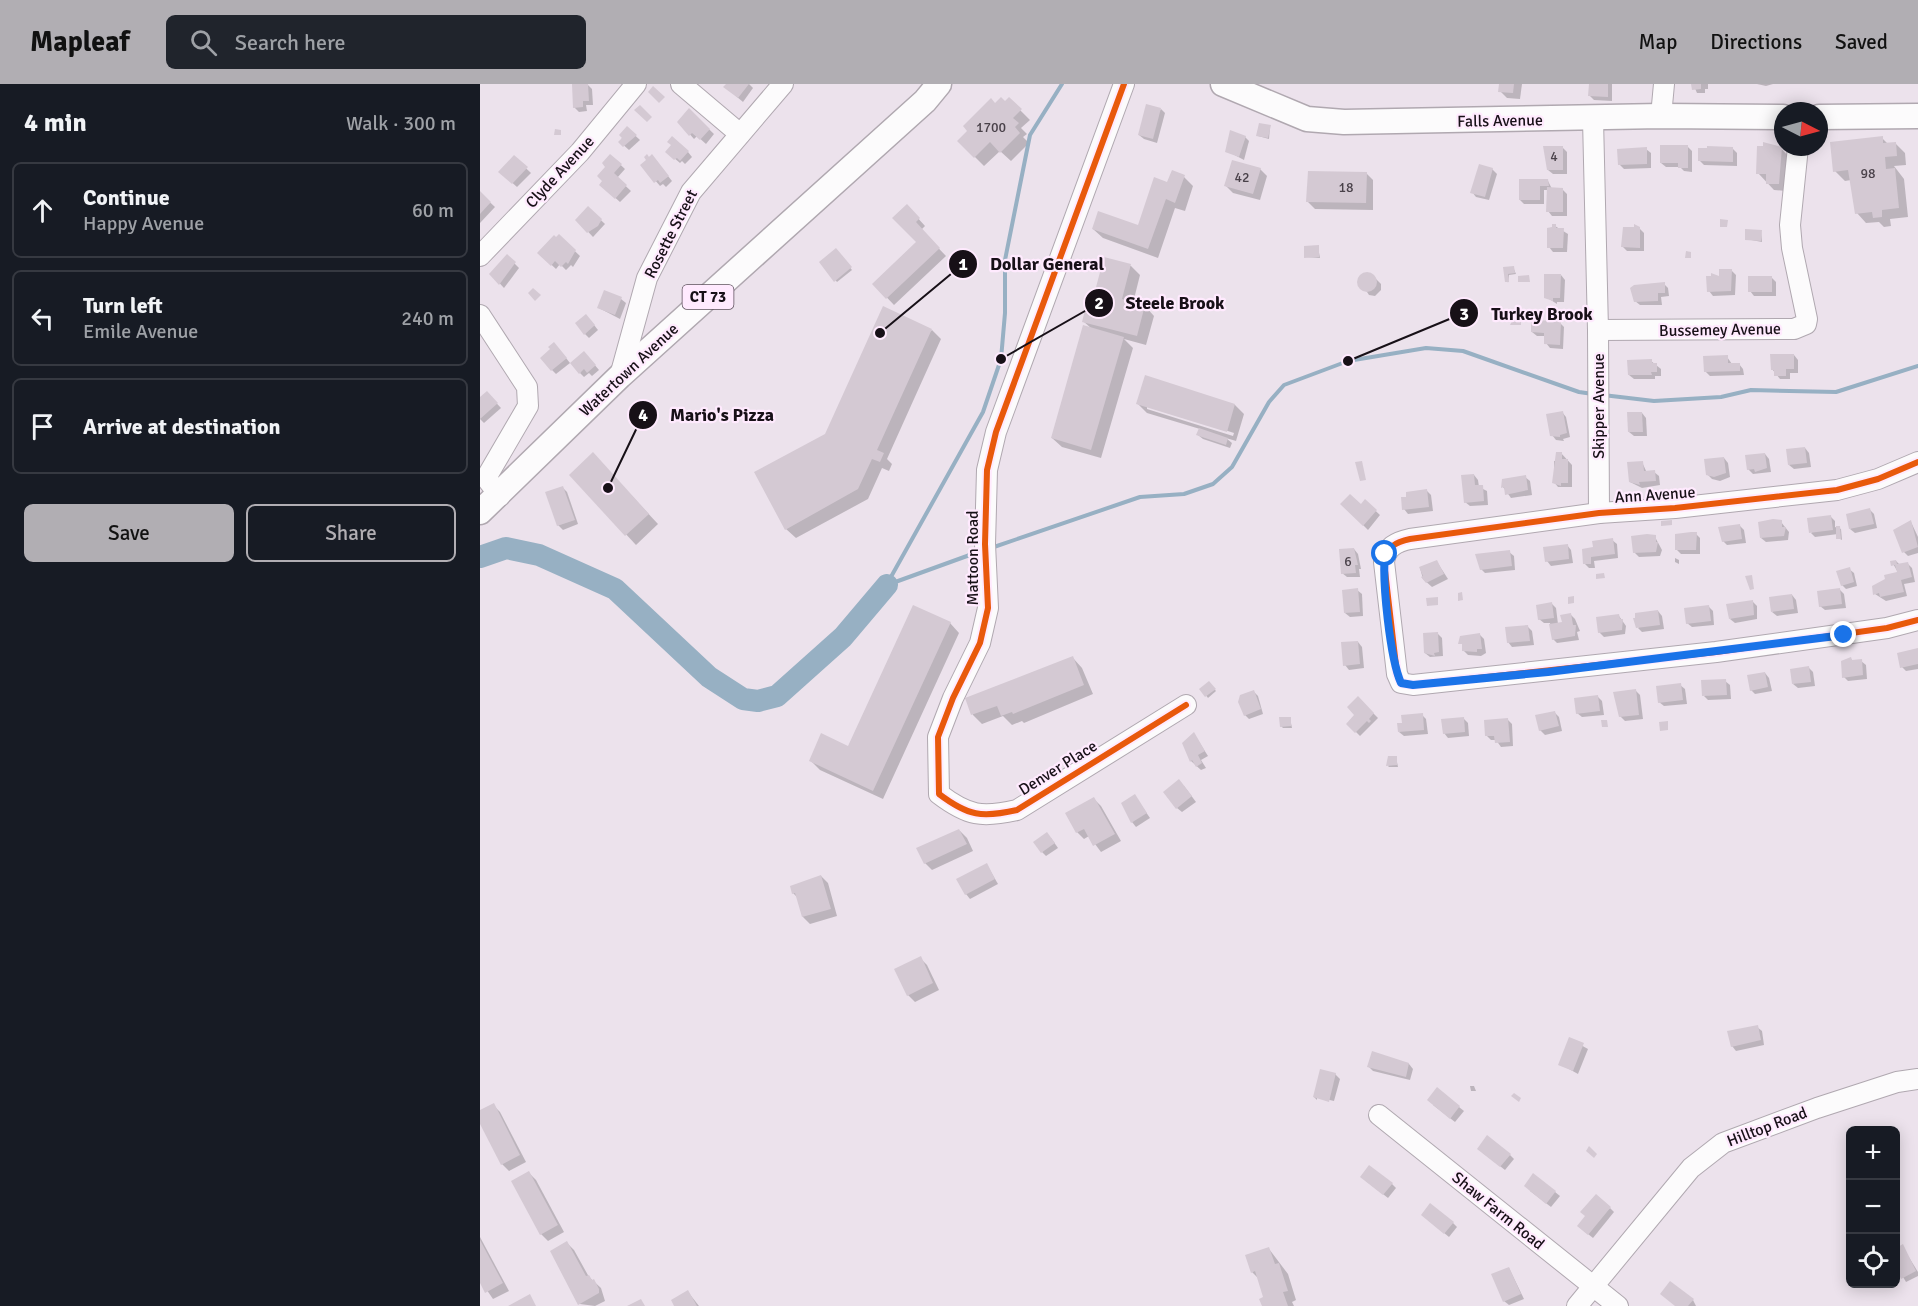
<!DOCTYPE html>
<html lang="en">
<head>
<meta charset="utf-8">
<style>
  :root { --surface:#171b24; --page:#20242c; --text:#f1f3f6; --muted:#9ea1a6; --line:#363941; --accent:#b1aeb3 }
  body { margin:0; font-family:Signika,sans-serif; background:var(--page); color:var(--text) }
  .controls { position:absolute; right:18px; bottom:18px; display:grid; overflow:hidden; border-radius:9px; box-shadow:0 3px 15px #0003 }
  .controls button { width:54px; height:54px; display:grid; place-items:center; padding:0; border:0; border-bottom:2px solid var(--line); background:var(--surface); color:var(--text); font:30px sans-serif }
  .compass { position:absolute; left:1294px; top:18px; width:54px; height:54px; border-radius:50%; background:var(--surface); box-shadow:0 3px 15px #0003; rotate:96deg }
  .stop { position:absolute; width:18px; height:18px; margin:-14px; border:4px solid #1a73e8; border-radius:50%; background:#fff }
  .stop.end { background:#1a73e8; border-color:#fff; box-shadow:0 2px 6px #0008 }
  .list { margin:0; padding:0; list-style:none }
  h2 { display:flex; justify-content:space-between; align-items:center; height:78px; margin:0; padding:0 24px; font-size:26px }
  h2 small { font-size:20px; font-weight:400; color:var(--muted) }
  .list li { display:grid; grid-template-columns:39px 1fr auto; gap:18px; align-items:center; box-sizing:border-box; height:96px; margin:0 12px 12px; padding:0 12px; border:2px solid var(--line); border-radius:9px }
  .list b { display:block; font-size:22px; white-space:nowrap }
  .list p { margin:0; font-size:20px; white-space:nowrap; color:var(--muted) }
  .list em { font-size:20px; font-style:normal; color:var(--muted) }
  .actions { display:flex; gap:12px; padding:18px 24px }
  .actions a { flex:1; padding:14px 0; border:2px solid var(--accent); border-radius:9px; text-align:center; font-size:21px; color:var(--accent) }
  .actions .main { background:var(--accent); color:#111 }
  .icon { flex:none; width:33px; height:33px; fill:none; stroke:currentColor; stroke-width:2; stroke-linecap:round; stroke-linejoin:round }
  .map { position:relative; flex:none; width:1438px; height:1222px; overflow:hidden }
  header { display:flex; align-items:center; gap:36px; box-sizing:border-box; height:84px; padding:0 30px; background:var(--accent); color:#111 }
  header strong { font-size:28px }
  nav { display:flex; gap:33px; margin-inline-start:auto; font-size:21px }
  .search { width:420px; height:54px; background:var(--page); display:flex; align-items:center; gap:15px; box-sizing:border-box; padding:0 21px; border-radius:9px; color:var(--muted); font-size:22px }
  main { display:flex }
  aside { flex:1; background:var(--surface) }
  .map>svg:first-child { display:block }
  .shadow { fill:#0003; fill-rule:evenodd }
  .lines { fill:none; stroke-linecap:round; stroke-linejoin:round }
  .stream { stroke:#97b0c3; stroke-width:4 }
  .river { stroke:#97b0c3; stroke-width:22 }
  .building { fill:#d4c9d3 }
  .minor-casing { stroke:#b0a8b0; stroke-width:22 }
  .major-casing { stroke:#b0a8b0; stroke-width:27 }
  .minor { stroke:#fcfbfc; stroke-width:20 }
  .major { stroke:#fcfbfc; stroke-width:24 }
  .cycleway-casing { stroke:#ffeafe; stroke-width:10 }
  .cycleway { stroke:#e8590c; stroke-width:6 }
  .route { stroke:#1a73e8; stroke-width:8 }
  .labels { text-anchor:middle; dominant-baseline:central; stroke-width:4.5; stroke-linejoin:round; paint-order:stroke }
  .number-label { font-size:14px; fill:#494149 }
  .shield { fill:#ffeafe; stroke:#5d515c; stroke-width:1.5 }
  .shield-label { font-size:15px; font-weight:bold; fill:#171017 }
  .street-label { font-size:16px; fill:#171017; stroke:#ffeafe }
  .leader { fill:none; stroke:#171017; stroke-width:2 }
  .callout-dot { fill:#171017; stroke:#ffeafe; stroke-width:2 }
  .mark-label { font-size:18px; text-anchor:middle; font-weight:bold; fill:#fff }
  .callout-label { font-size:18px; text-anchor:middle; font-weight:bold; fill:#171017; stroke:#ffeafe; stroke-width:4.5; stroke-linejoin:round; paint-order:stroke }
</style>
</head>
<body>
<header>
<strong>Mapleaf</strong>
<div class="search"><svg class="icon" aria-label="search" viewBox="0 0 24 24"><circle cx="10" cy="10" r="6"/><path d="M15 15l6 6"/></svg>Search here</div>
<nav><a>Map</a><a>Directions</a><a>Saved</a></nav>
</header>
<main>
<aside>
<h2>4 min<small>Walk · 300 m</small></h2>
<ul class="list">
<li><svg class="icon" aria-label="ahead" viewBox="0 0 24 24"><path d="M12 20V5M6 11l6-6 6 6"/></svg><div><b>Continue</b><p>Happy Avenue</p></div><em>60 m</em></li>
<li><svg class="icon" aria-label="left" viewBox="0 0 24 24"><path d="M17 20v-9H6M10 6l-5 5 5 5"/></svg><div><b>Turn left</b><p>Emile Avenue</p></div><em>240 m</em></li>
<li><svg class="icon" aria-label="arrive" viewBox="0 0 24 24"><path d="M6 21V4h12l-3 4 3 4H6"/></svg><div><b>Arrive at destination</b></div></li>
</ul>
<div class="actions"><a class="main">Save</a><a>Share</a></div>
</aside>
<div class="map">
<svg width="1438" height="1222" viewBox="0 0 1438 1222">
  <rect width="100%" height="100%" fill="#ece2ec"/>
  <g class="shadow">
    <polygon points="107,0 112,5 113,21 106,21 107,27 99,28 94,23"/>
    <polygon points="247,0 269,0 273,4 263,18 250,7"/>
    <polygon points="1019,0 1042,0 1040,15 1027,14 1020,7"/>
    <polygon points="1110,0 1132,0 1132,17 1114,16 1110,12"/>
    <polygon points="1213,0 1228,0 1228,5 1225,5 1225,9 1217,9"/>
    <polygon points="1277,0 1293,0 1286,2"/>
    <polygon points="529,15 550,36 541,44 547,50 543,53 549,59 531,77 520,67 504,82 479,57 516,21 525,19"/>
    <polygon points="681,25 685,29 677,59 664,55 659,51"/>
    <polygon points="209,26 234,50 226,60 217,52 214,55 199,38"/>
    <polygon points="790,43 789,55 778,52"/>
    <polygon points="147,44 160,56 149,66 140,58"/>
    <polygon points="765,53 769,57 764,76 747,67"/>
    <polygon points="1402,54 1408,60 1415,59 1425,69 1426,81 1414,82 1424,95 1428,133 1410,135 1411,142 1404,143 1399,138 1386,139 1377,129 1371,96 1365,97 1355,87"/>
    <polygon points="1207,62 1212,67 1212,88 1204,87 1200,83 1186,83 1181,79"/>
    <polygon points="1082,63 1087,68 1087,90 1073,90 1068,86"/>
    <polygon points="1301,64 1308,72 1306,107 1294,106 1278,89"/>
    <polygon points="1166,65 1171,69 1171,84 1144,85 1139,80"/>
    <polygon points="1253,65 1257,69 1257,82 1224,81 1219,76"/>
    <polygon points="187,68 208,68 212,73 205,80 202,77 200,79"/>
    <polygon points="131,72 145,85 137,94 151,107 140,118 121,101"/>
    <polygon points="172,72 192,97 186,103 183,100 180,102 162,81 168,76 166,74"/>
    <polygon points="34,73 51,89 37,103 20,88"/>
    <polygon points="780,85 787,92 780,116 753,109 746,102"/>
    <polygon points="1012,85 1017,90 1009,116 996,113 992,108"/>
    <polygon points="886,89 893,96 893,126 835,125 828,118"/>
    <polygon points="704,93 713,102 705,127 695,124 678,174 623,154 613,145 658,142 688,100"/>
    <polygon points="1040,97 1068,97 1072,105 1082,105 1087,110 1087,132 1072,132 1068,127 1068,106 1064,106 1064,120 1044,120 1040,116"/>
    <polygon points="0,109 15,123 0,139"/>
    <polygon points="427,122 445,142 441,146 466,172 414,221 394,200 438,159"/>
    <polygon points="108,124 125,140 113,153 97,136"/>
    <polygon points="1075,142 1088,150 1087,168 1073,168 1069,163"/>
    <polygon points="1159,144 1164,149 1164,167 1147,167 1143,163"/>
    <polygon points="1281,147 1282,158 1266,155"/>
    <polygon points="79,152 100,172 93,183 91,181 86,186 80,180 76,185 59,169"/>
    <polygon points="838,163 840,174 826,173"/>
    <polygon points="356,166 372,186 357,198 341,178"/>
    <polygon points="27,172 39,184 24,204 11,190"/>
    <polygon points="625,175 651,182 660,191 653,219 665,222 674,232 666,261 644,255 653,264 621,374 582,363 572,354 612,245 603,237 616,209"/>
    <polygon points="1033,183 1036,190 1029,191 1028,199 1025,184"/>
    <polygon points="1251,186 1256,191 1255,211 1233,212 1229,207 1233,191 1240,195"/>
    <polygon points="890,189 901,200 901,206 895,212 889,211 879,196 884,190"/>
    <polygon points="1081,191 1085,196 1084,218 1077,218 1077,220 1066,213"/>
    <polygon points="1292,194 1296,198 1296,212 1274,212 1270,207"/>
    <polygon points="1184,200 1188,204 1189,212 1181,213 1182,221 1160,221 1155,217"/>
    <polygon points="141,215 146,219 140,235 119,224"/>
    <polygon points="110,236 118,246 109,254 105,250"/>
    <polygon points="1080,239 1084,243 1083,265 1070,264 1066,259 1066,252 1057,252 1052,248"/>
    <polygon points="452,246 461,255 407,375 412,380 409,387 402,384 388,415 316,454 306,445 346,351"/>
    <polygon points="78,264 90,279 76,290 72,286 72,266"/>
    <polygon points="1314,271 1318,276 1318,289 1310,289 1310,295 1300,295 1292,285"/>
    <polygon points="108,273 119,286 112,292 109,289 104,293 100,289"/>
    <polygon points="1247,273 1252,280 1259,280 1263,285 1264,291 1230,292 1225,287"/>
    <polygon points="1171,277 1181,285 1181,292 1175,292 1175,295 1154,295 1149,291"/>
    <polygon points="7,309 21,324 4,339 0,335 0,315"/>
    <path d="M657,319L755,321L764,330L756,357L746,354L752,359L750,364L723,355L718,351L720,345L667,329ZM667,321L754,349L753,352L667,325Z"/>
    <polygon points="1082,328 1086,333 1090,353 1083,355 1084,357 1076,356 1072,351"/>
    <polygon points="1162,329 1166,334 1167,352 1154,352 1149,348"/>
    <polygon points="1325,364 1329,369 1331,383 1314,385 1309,381"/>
    <polygon points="1081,369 1092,381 1092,403 1078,403 1074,398 1074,377 1077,377"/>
    <polygon points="1285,370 1289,375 1291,388 1273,390 1268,385"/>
    <polygon points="1244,374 1248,379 1250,393 1240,397 1232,395 1228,391"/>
    <polygon points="1162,378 1167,389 1174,388 1179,392 1180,401 1162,404 1150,398"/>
    <polygon points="122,380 178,440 156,461 91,391"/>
    <polygon points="994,391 998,396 999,403 1007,407 1008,421 990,422 985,418"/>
    <polygon points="1045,393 1050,397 1052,411 1031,414 1023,403 1024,396"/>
    <polygon points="82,403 87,408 98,440 83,446 78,441"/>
    <polygon points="947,407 951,411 953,427 928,430 924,425"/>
    <polygon points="885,417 900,431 888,446 862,420 881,422"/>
    <polygon points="1390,426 1394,430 1397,444 1375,449 1370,445"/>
    <polygon points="1350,432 1355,437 1355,443 1361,445 1362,456 1358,454 1358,450 1335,453 1331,449"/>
    <polygon points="1301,438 1309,448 1308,456 1286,458 1281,454"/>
    <polygon points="1431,438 1438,453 1438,469 1428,472 1424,468"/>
    <polygon points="1260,442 1264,446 1266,459 1247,461 1243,457"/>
    <polygon points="1216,450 1220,454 1220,470 1201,470 1196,465"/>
    <polygon points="1175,453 1182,466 1180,472 1159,473 1154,468"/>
    <polygon points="1132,456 1137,460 1138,474 1114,477 1115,484 1109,484 1105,480 1115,465"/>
    <polygon points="1087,461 1091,466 1093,479 1071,482 1067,477"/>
    <polygon points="874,465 878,470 881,485 879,485 880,493 867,493 862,489"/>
    <polygon points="1029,468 1034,472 1035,486 1005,489 1001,485"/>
    <polygon points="1195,474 1199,476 1199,480 1195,478"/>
    <polygon points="1416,477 1420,481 1427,479 1432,484 1435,498 1424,500 1427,512 1406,517 1395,510 1419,490 1412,478"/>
    <polygon points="957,478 968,495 952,503 943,495 940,484"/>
    <polygon points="1369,485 1374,489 1377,502 1366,505 1362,501"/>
    <polygon points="877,506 882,510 883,532 870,533 865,529"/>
    <polygon points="1360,506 1364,510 1366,524 1345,526 1340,522"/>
    <polygon points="1312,511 1316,516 1318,529 1297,532 1292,528"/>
    <polygon points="1272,517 1277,522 1277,535 1255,539 1250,535"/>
    <polygon points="1072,520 1076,524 1078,540 1083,539 1091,531 1095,535 1100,547 1097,548 1099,556 1077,559 1073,555 1070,539 1064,539 1059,535"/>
    <polygon points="1229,523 1233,527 1234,541 1212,543 1207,539"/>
    <polygon points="1178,527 1182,532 1184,545 1162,548 1158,544"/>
    <polygon points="1139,532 1146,542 1145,550 1124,553 1119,548"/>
    <polygon points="470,539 479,549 403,715 340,686 330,676 369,664"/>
    <polygon points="1048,543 1052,547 1054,561 1032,563 1028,558"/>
    <polygon points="958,550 962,554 963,572 950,573 945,569"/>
    <polygon points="1000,551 1004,555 1006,569 1001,572 988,571 984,567"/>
    <polygon points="878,558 882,563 884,584 869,586 865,581"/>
    <polygon points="1438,565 1438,585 1426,587 1422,583 1419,570"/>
    <polygon points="593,574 602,584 613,610 544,639 542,637 532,641 523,632 502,640 493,631 487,615"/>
    <polygon points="1371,575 1374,578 1381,577 1386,581 1387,595 1368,597 1364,593"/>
    <polygon points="1329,584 1333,588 1335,602 1318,604 1313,600"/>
    <polygon points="1285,589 1289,594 1292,607 1275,610 1271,606"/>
    <polygon points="1245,597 1250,601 1251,615 1228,616 1224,612"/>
    <polygon points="729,599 736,607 728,614 721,605"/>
    <polygon points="1200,601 1205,605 1207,620 1184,622 1179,618"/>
    <polygon points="1156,607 1160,611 1163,635 1145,637 1140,632"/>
    <polygon points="774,608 778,612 783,630 769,635 765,631"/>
    <polygon points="1118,613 1122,617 1124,631 1102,633 1097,629"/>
    <polygon points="878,614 898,634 892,640 894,642 892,640 880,652 876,648"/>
    <polygon points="1075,629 1079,633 1082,647 1065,651 1060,646"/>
    <polygon points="942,631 946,635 948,650 924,652 919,648"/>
    <polygon points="810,634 812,644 803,644 801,642"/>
    <polygon points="983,634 988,639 989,652 968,654 964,649"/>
    <polygon points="1027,635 1032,640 1033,662 1021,663 1016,656 1011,656 1007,652"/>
    <polygon points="714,650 728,672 721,676 726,684 721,686 711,677"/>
    <polygon points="916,673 918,683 909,683 908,682"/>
    <polygon points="704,702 716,718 702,728 697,724"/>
    <polygon points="655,712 670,734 656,743 652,738"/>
    <polygon points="614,715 621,722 641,757 621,768 609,752 604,755 597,748"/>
    <polygon points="480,747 487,754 493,767 452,786 445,779"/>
    <polygon points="571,754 578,764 566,772 562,768"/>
    <polygon points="507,781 518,800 490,815 486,810"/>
    <polygon points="341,792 348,799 357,832 330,840 323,833 318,814 313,809"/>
    <polygon points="440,874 447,881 459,906 435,918 428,911"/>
    <polygon points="1277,943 1282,947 1284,961 1256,967 1252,962"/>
    <polygon points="1090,955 1108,965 1098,990 1080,980"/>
    <polygon points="893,969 929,980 933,985 930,996 893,987 889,983"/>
    <polygon points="855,990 860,995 854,1017 837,1013 837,1016 834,1013"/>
    <polygon points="990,1002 994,1002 996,1007 991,1007"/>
    <polygon points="13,1021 20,1028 46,1078 29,1087 22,1080 0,1037 0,1028"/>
    <polygon points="953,1021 979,1023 984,1027 975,1038"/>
    <polygon points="1003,1069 1030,1071 1034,1075 1025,1086"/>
    <polygon points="49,1089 56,1096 84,1148 68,1157 61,1150"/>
    <polygon points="1054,1091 1080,1112 1071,1123 1050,1107"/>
    <polygon points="886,1097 912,1100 916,1104 908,1114"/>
    <polygon points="1130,1124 1134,1128 1113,1154 1103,1146"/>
    <polygon points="947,1135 973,1139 977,1143 969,1153"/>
    <polygon points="0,1153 29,1207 13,1215 0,1196"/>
    <polygon points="87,1159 94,1166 109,1193 121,1204 125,1217 115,1222 100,1220"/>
    <polygon points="1422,1162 1438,1188 1438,1192 1426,1198 1416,1181 1416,1166"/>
    <polygon points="789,1165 808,1190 816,1216 812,1218 814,1222 783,1222 785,1214 779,1195 772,1188"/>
    <polygon points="1029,1184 1044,1215 1029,1221 1024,1217"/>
    <polygon points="208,1208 219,1222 196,1222"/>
    <polygon points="1213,1216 1216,1222 1196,1222"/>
  </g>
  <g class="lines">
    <g class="stream">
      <polyline points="1123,311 1174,317 1241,313 1271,306 1356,308 1438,282"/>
      <polyline points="511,464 660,413 704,410 733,400 752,383 789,318 804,301 868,277 946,264 983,267 1099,308 1113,310"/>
      <polyline points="407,500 503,328 521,275 525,229 525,176 550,51 582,0"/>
      <polyline points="407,501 498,468"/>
    </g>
    <polyline class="river" points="0,473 26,464 59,471 135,505 229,593 263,615 278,617 297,612 363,553 407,501"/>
  </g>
  <g class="building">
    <polygon points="92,0 108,0 109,17 103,17 103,23 93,24"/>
    <polygon points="246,0 269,0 258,14 243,3"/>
    <polygon points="1019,0 1034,0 1033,9 1018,8"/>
    <polygon points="1109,0 1128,0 1128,13 1108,12"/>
    <polygon points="1211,0 1221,0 1221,5 1212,6"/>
    <polygon points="173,2 185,13 179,19 168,8"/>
    <polygon points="521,13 525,17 529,13 542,25 533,34 539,39 535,43 540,49 520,69 510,58 494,74 477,57 487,47 483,42 511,14 515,19"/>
    <polygon points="666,20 681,24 673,55 658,51"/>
    <polygon points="160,21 172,33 167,38 154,26"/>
    <polygon points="209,24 230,45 220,56 212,49 209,52 197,38"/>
    <polygon points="779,39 791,41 788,54 776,52"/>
    <polygon points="147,42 157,51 143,63 138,58 142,54 139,51"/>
    <polygon points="75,45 81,46 81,51 74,51"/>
    <polygon points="750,46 766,52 759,73 745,68"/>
    <polygon points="192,52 209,67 200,77 197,74 194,76 185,68 191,61 187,58"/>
    <polygon points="1403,52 1403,59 1416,58 1417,72 1405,73 1406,85 1415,84 1419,124 1402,126 1402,133 1393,134 1392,128 1375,130 1368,86 1353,88 1350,58"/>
    <polygon points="1283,58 1302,63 1299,100 1286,100 1286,90 1276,90 1277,62 1283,62"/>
    <polygon points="1180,61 1208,61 1208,84 1198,84 1198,79 1180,79"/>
    <polygon points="1063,62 1083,62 1083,86 1067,86"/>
    <polygon points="1227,62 1253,63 1253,78 1218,77 1218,64 1227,64"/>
    <polygon points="1167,63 1167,80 1138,81 1137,65"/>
    <polygon points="130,70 142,80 134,89 147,101 135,115 119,101 122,97 117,92 125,83 122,79"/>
    <polygon points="167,70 169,73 172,70 189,92 180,99 178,96 174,99 160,81 166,76 164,73"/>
    <polygon points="34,71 48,83 32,100 18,88"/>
    <polygon points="752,76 781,84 773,110 744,102"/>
    <polygon points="999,80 1013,84 1005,113 990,109"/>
    <polygon points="692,86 705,91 695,119 686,115 668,165 612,145 618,127 658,141 674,93 687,98"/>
    <polygon points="828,87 887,88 886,119 826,118"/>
    <polygon points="1039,95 1068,95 1069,102 1060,102 1060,116 1039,116"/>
    <polygon points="1067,103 1083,104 1083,128 1066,128"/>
    <polygon points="0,107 11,118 0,130"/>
    <polygon points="427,120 440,134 436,138 460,164 406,215 392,200 436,158 412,134"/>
    <polygon points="108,122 122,135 118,142 107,149 95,136"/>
    <polygon points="1240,135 1248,136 1247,143 1240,143"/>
    <polygon points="1072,140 1076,140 1076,144 1084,144 1083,164 1067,164 1067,144 1072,143"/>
    <polygon points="1154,140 1160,143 1160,164 1141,163 1143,143 1154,143"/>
    <polygon points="1265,145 1282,146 1281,157 1265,156"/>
    <polygon points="79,150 96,166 88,180 86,178 81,183 75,177 71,182 57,169 74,151 76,153"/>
    <polygon points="839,161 839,173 824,174 824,162"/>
    <polygon points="356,164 372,183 354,198 339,178"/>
    <polygon points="1206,167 1211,168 1211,174 1205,174"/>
    <polygon points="27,170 36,178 19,201 9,190"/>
    <polygon points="624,173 651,180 642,215 665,221 657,252 602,238 610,206 615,207"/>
    <polygon points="1034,182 1035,189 1028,190 1029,198 1025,198 1023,183"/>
    <polygon points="1239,185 1252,185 1251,207 1227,208 1226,192 1231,192 1231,189 1239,192"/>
    <circle cx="887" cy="198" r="10"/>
    <polygon points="1064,190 1081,190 1080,214 1073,214 1073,217 1064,214"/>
    <polygon points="1049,191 1050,198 1038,198 1038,192"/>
    <rect x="1268" y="192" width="24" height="16"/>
    <polygon points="1185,198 1185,209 1178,209 1178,217 1154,218 1150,204 1154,201"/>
    <polygon points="53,204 61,211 55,217 48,209"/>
    <polygon points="124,206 142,213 135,231 117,224"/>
    <polygon points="403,222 452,245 397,366 404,369 400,378 392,375 378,405 305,446 274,388 345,350"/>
    <polygon points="106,230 115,241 104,251 95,239"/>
    <polygon points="1033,235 1041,237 1041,241 1030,241"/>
    <polygon points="1051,236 1081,237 1080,261 1064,260 1064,249 1051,248"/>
    <polygon points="603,241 644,253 611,366 571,354"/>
    <polygon points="74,258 87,274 71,287 60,274 70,265 68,263"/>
    <polygon points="104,267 116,281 107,289 104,285 99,290 90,279"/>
    <polygon points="1290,270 1314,270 1314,285 1306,285 1306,292 1294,292 1294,286 1291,286"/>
    <polygon points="1248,271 1248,279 1260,279 1260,287 1224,288 1223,272"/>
    <polygon points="1172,275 1172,279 1177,279 1177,288 1171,288 1172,291 1148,291 1147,276"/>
    <polygon points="665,291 755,320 747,348 656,320"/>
    <polygon points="7,307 18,319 0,335 0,313"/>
    <polygon points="1083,327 1087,349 1080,351 1080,353 1070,352 1066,330"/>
    <polygon points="1147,328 1162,328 1163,348 1148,348"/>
    <polygon points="719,344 748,354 746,361 716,351"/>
    <polygon points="1325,363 1327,379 1308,381 1306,365"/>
    <polygon points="113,368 169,430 145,452 89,391"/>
    <polygon points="1076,368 1082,368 1082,375 1088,375 1088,399 1081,399 1081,402 1072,399"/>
    <polygon points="1285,369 1287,384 1275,388 1274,385 1267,386 1265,371"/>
    <polygon points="1244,373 1246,389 1234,393 1226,391 1224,375"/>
    <polygon points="882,377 886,396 880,397 875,378"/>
    <polygon points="1163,377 1164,387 1175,386 1176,397 1159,398 1160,401 1149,398 1147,378"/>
    <polygon points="994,390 995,401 1003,401 1004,417 984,419 981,391"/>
    <polygon points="1046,391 1048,406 1025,411 1024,403 1021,404 1022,395"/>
    <polygon points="83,402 95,436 77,442 65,408"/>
    <polygon points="947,405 949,423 922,426 921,413 926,413 926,408"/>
    <polygon points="870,410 881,420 885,415 897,426 883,442 860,420"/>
    <polygon points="1390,424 1394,440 1369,445 1366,430"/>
    <polygon points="1351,431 1353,446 1329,449 1327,434"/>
    <polygon points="1293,435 1302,436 1302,443 1306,443 1304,452 1280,454 1278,438"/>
    <polygon points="1192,436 1192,441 1181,442 1181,437"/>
    <polygon points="1431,436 1438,463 1422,469 1413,446"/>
    <polygon points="1260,440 1262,455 1242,458 1238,443"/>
    <polygon points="1356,442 1360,442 1361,455 1356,455"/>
    <polygon points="1211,448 1217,448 1216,466 1195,466 1195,450"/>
    <polygon points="1167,450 1176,451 1176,458 1178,458 1176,468 1153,469 1151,452"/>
    <polygon points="1133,454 1135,470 1111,473 1111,480 1103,480 1102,465 1113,463 1112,457"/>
    <polygon points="1088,460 1089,475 1065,478 1063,463"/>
    <polygon points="874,464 878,481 875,481 876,489 861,490 859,465"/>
    <polygon points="1030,466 1032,482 1000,486 995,470"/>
    <polygon points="957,476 964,490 946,499 941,493 943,492 939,483"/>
    <polygon points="1416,476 1417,480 1428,478 1432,493 1421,496 1424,508 1400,513 1399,509 1393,511 1392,502 1405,495 1404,491 1417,488 1415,481 1411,482 1410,477"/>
    <polygon points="1370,483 1374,498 1361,502 1356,487"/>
    <polygon points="1124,489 1125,494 1116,495 1116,490"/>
    <polygon points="1272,491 1274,505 1270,506 1265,492"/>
    <polygon points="878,504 880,528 864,529 862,506"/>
    <polygon points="1360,504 1362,520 1339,523 1337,507"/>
    <polygon points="982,508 983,516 978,517 978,509"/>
    <polygon points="1312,510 1314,525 1291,528 1289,513"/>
    <polygon points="1094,512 1094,519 1088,520 1088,513"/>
    <polygon points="958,513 958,521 947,522 946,514"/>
    <polygon points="1273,516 1274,531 1249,535 1246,520"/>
    <polygon points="1072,518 1074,534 1058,536 1056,521"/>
    <polygon points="433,521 471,538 393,707 329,677 341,649 368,662"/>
    <polygon points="1229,521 1231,537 1206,540 1204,524"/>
    <polygon points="1178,526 1180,541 1156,544 1153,534 1155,534 1155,529"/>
    <polygon points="1091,529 1093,541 1096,541 1095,552 1072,556 1069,540 1082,538 1080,531"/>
    <polygon points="1139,530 1140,535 1143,535 1142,546 1118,549 1116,533"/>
    <polygon points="1048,541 1050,557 1027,559 1025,543"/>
    <polygon points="958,548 959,568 954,569 955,572 944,569 943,549"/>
    <polygon points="1000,549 1002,565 997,565 997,568 982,567 982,560 978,560 980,552"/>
    <polygon points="878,557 880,580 863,582 861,558"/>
    <polygon points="1438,564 1438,580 1420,584 1417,569"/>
    <polygon points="593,572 604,601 533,630 532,628 521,632 517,622 491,631 485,614"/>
    <polygon points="1371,573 1372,576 1382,575 1383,591 1362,594 1361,577"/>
    <polygon points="1329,582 1331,598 1312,600 1310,585"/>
    <polygon points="1285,588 1288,603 1270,607 1267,591"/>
    <polygon points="1246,595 1247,611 1222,612 1221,596"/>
    <polygon points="729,597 736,605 725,613 719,605"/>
    <polygon points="1201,599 1203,616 1178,619 1176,602"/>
    <polygon points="1156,605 1159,631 1139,633 1133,608"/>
    <polygon points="774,606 781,625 764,632 758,618 760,611"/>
    <polygon points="1118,611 1120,627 1096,630 1094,614"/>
    <polygon points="878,612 894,629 889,635 891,637 889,639 887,637 875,649 866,640 874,631 867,623"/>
    <polygon points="1075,627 1079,642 1059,647 1055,631"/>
    <polygon points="943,629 944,646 918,648 917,639 922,639 921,631"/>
    <polygon points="799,633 811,633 811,642 800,643"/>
    <polygon points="984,633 985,648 963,650 961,635"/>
    <polygon points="1028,634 1030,658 1015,659 1014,652 1005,652 1004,636"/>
    <polygon points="1121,636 1127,636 1128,643 1122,643"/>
    <polygon points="1188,637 1188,646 1180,647 1179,638"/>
    <polygon points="714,648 725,667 718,671 722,679 716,683 712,676 710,678 702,659"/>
    <polygon points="908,672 917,672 917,681 906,682"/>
    <polygon points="699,695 712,712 696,725 683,708"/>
    <polygon points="655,710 667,729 651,739 641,719"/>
    <polygon points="614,713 635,750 613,762 604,745 596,749 585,729"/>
    <polygon points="479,745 487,760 444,780 436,764"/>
    <polygon points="567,748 575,759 561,769 553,758"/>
    <polygon points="507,779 515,795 485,811 476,795"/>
    <polygon points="341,791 351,825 322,833 315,809 312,810 310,802"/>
    <polygon points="441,872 453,899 427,912 414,885"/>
    <polygon points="1278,941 1281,956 1251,963 1247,947"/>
    <polygon points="1089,953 1104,959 1093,987 1078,981"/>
    <polygon points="892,967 929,979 926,993 887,983"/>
    <polygon points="840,985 856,989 849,1018 833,1013"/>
    <polygon points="957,1003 980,1022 970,1035 947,1016"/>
    <polygon points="1034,1009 1041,1014 1039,1018 1031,1012"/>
    <polygon points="14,1019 40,1071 21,1081 0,1040 0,1026"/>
    <polygon points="1007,1051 1031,1070 1020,1083 997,1065"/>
    <polygon points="1109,1062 1117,1070 1114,1074 1106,1067"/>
    <polygon points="889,1081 913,1099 903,1111 880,1093"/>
    <polygon points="49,1087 78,1141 60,1151 31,1097"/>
    <polygon points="1053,1089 1076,1107 1066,1120 1044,1102"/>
    <polygon points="1116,1110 1131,1123 1108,1151 1097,1142 1105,1132 1100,1128"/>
    <polygon points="950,1119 974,1138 964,1150 941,1131"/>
    <polygon points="0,1156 23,1199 5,1209 0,1199"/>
    <polygon points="87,1157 106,1192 109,1191 112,1196 114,1195 119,1205 119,1209 98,1221 70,1167"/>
    <polygon points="1423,1160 1436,1187 1421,1195 1416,1184 1416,1164"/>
    <polygon points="789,1163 795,1180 799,1179 808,1207 803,1208 808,1222 782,1222 779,1215 783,1213 775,1187 771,1189 765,1171"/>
    <polygon points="1029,1183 1041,1210 1023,1218 1011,1190"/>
    <polygon points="1190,1197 1214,1215 1208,1222 1195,1222 1180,1210"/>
    <polygon points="208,1206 217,1222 194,1222 191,1216"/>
    <polygon points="50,1210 56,1222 28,1222"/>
    <polygon points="161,1215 165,1222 147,1222"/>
  </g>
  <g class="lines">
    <g class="minor-casing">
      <g id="minor">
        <polyline points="201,0 260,50"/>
        <path d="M644,0L516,348L507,386L505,460L508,524L500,559L473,614L458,653L459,710C488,732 502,734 537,726L706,621"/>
        <polyline points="1181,32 1184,0"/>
        <polyline points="1113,35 1118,246 1119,429"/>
        <polyline points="0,172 100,68 156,0"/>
        <polyline points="0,231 47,303 48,322 6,394 20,412"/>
        <polyline points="1118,246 1314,245 1326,240 1327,235 1312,164 1310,141 1318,63"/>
        <polyline points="140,292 167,194 211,108 303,0"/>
        <path d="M1438,378L1398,395L1357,406L1195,424L1119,429L930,455C916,458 906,463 904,478L917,590L921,599L933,601L1236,568L1407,544L1438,536"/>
        <polyline points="899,1031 1138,1222"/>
        <polyline points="1097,1222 1211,1084 1243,1059 1337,1024 1417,998 1438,995"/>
      </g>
    </g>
    <g class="major-casing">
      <g id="major">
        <polyline points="743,0 827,35 864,38 1181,32 1303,33"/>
        <polyline points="1339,33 1438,32"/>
        <polyline points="0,428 140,292 445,17 459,0"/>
      </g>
    </g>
    <use href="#minor" class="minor"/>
    <use href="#major" class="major"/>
    <g class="cycleway-casing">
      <g id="cycleway">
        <path d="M644,0L516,348L507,386L505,460L508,524L500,559L473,614L458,653L459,710C488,732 502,734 537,726L706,621"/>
        <path d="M1438,378L1398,395L1357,406L1195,424L1119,429L930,455C916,458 906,463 904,478L917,590L921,599L933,601L1236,568L1407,544L1438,536"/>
      </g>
    </g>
    <use href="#cycleway" class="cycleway"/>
  </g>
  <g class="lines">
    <path class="route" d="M905,470C902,497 910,574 921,599L933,601L1068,588L1364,551"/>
  </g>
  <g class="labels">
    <g class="number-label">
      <text x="511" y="43">1700</text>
      <text x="1074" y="72">4</text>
      <text x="1388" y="89">98</text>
      <text x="762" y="93">42</text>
      <text x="866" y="103">18</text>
      <text x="868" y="477">6</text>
    </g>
    <rect class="shield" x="202.5" y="201" width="51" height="24" rx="4.5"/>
    <g class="shield-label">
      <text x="228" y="213">CT 73</text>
    </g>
    <g class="street-label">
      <text transform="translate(1020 37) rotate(-1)">Falls Avenue</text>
      <text transform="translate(80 88) rotate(-47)">Clyde Avenue</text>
      <text transform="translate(191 150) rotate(-63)">Rosette Street</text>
      <text transform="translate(1240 246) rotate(-1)">Bussemey Avenue</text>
      <text transform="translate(149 286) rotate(-43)">Watertown Avenue</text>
      <text transform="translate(1119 322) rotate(-90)">Skipper Avenue</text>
      <text transform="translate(1175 411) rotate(-4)">Ann Avenue</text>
      <text transform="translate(493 474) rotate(-90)">Mattoon Road</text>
      <text transform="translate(578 684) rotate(-32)">Denver Place</text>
      <text transform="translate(1287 1043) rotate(-21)">Hilltop Road</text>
      <text transform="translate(1018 1127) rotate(39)">Shaw Farm Road</text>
    </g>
  </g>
  <path class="leader" d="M400 249L483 180M521 275L619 219M868 277L984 229M128 404L163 331"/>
  <g class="callout-dot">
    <circle cx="400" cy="249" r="6"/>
    <circle cx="521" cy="275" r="6"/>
    <circle cx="868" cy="277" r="6"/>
    <circle cx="128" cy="404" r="6"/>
    <circle cx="483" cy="180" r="15"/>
    <circle cx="619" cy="219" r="15"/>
    <circle cx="984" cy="229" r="15"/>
    <circle cx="163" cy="331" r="15"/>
  </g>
  <g class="mark-label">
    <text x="483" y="186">1</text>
    <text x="619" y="225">2</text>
    <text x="984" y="236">3</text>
    <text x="163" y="337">4</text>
  </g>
  <g class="callout-label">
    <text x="567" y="186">Dollar General</text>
    <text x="695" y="225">Steele Brook</text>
    <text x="1062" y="236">Turkey Brook</text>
    <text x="242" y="337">Mario's Pizza</text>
  </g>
</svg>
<div class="controls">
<button>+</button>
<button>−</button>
<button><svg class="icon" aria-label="locate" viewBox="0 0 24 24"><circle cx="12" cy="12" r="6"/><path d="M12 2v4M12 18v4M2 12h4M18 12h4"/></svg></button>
</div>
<svg class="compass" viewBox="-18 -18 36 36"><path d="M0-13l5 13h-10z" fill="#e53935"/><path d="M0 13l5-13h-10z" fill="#9ea1a6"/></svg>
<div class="stop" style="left:905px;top:470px"></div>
<div class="stop end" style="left:1364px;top:551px"></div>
</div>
</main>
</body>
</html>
